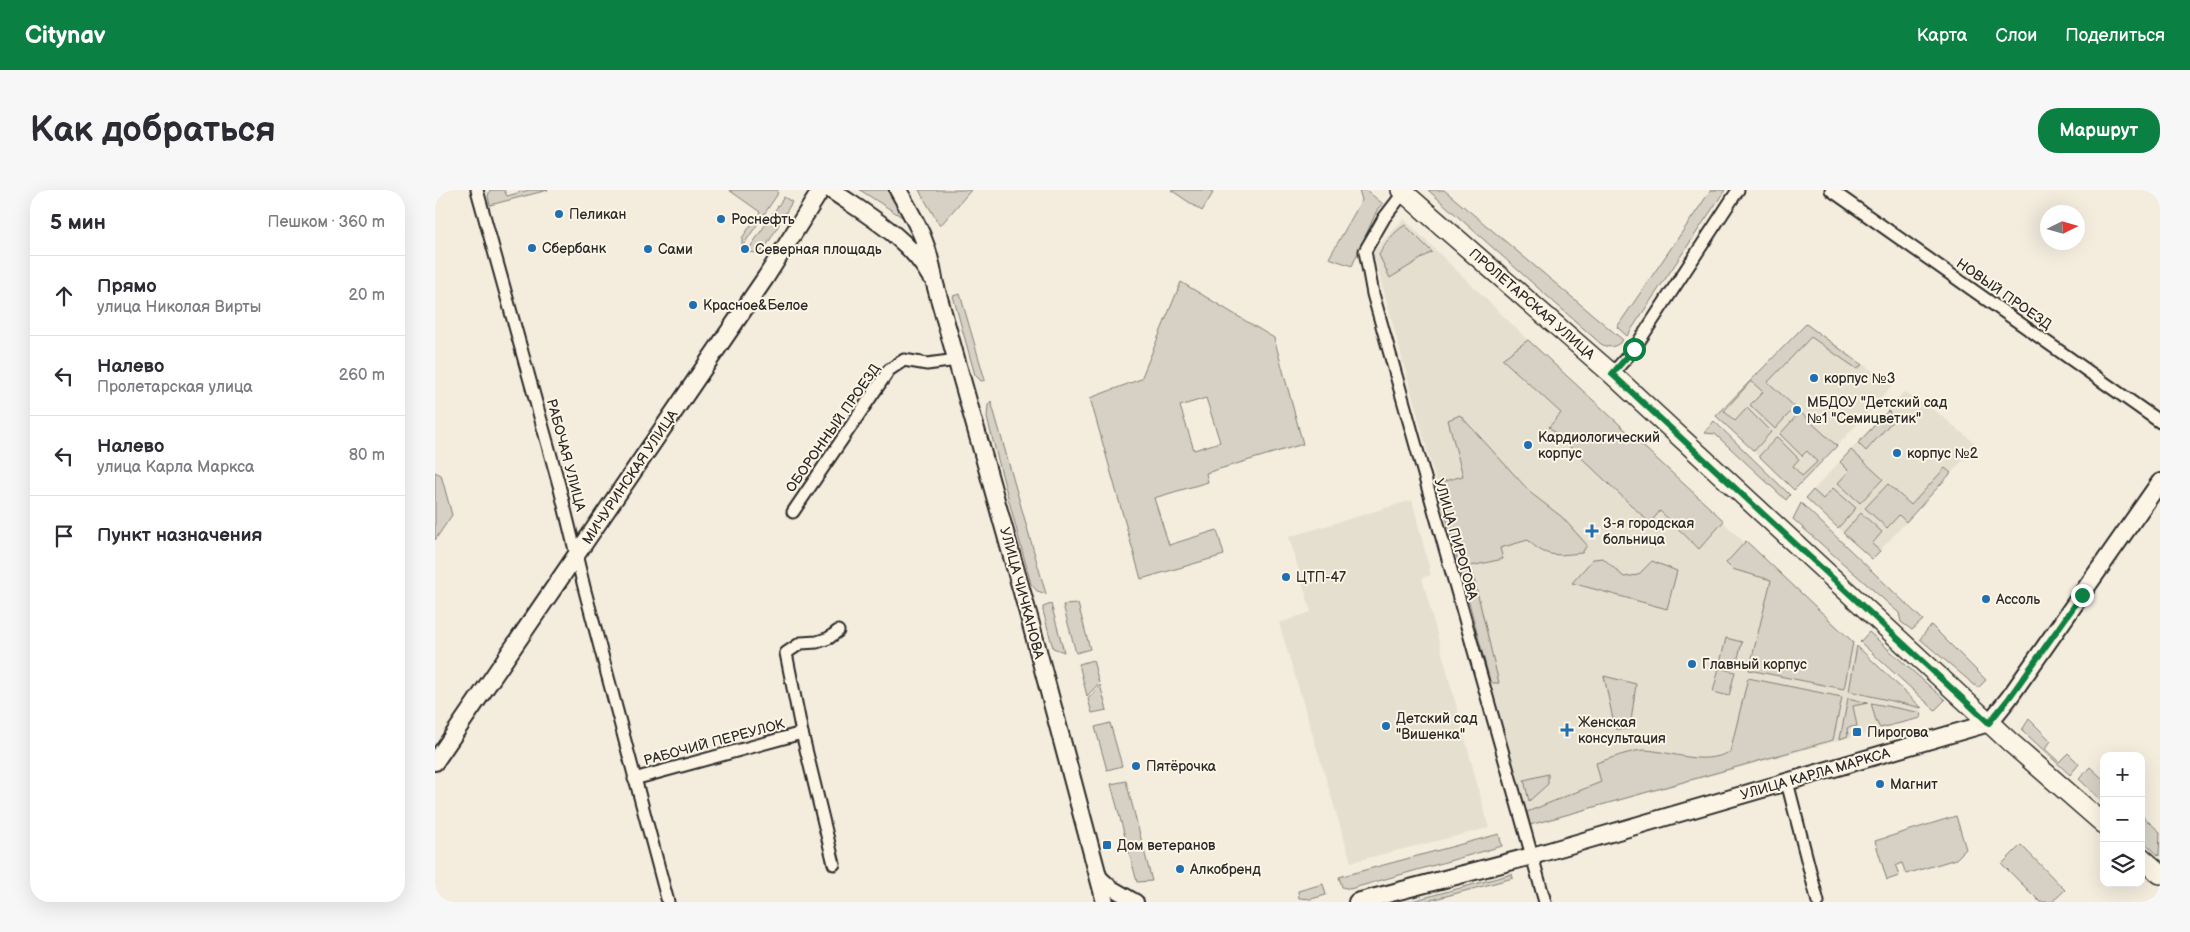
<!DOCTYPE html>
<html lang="ru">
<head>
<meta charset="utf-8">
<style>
  :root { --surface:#fff; --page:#f7f7f7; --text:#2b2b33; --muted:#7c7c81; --line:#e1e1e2; --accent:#0b8043 }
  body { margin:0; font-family:"Balsamiq Sans",sans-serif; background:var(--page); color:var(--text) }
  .controls { position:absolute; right:15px; bottom:15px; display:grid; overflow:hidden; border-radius:10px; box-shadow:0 5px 20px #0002 }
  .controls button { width:45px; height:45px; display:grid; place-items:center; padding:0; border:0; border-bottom:1px solid var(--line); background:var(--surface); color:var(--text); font:25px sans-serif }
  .compass { position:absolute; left:1605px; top:15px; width:45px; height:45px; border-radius:50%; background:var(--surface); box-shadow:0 5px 20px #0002; rotate:85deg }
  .stop { position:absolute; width:15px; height:15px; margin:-11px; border:4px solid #0b8043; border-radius:50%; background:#fff }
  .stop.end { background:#0b8043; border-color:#fff; box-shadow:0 1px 5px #0008 }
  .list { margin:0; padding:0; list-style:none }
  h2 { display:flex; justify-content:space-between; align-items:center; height:65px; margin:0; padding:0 20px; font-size:21px }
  h2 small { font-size:16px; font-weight:400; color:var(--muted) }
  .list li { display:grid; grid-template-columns:32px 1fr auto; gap:15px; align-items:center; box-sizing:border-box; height:80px; padding:0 20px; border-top:1px solid var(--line) }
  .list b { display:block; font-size:19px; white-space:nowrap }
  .list p { margin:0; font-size:16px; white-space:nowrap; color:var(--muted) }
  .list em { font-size:16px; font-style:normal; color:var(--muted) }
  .icon { flex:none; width:28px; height:28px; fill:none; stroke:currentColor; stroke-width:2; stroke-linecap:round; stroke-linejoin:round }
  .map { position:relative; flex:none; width:1725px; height:712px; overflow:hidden; border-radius:20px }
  header { display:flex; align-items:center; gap:30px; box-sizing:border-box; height:70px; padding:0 25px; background:var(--accent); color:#fff }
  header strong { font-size:24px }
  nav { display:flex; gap:28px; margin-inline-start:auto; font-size:18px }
  .intro { display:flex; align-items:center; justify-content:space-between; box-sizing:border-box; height:120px; padding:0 30px }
  h1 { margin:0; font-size:35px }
  .button { padding:12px 22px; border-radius:20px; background:var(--accent); color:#fff; font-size:18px; font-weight:700 }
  main { display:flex; gap:30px; padding:0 30px }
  aside { flex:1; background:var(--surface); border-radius:20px; box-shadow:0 5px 20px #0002 }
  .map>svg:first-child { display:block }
  .built { fill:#e5dfd0 }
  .green { fill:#d6d1c4; stroke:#807e78; fill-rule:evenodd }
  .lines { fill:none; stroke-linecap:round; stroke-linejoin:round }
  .minor-casing { stroke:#2b2b2b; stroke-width:15 }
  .tertiary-casing { stroke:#2b2b2b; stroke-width:18 }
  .secondary-casing { stroke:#2b2b2b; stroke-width:20 }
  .primary-casing { stroke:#2b2b2b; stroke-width:22 }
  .minor { stroke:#fcf5e5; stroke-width:11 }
  .tertiary { stroke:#fcf5e5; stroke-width:14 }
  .secondary { stroke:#fcf5e5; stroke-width:16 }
  .primary { stroke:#fcf5e5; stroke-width:19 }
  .route { stroke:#0b8043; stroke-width:6 }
  .poi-dot { fill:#1f6fb2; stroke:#fcf5e5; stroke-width:2 }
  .labels { text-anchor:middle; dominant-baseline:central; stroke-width:4; stroke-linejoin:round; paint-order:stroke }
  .poi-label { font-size:14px; fill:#2b2b2b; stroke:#fcf5e5; text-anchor:start }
  .street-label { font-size:14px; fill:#2b2b2b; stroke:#fcf5e5 }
</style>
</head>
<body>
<header>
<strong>Citynav</strong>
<nav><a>Карта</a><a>Слои</a><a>Поделиться</a></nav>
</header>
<div class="intro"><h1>Как добраться</h1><a class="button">Маршрут</a></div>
<main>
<aside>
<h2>5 мин<small>Пешком · 360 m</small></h2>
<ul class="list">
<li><svg class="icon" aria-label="ahead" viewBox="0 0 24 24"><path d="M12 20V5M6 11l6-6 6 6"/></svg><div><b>Прямо</b><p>улица Николая Вирты</p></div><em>20 m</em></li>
<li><svg class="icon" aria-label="left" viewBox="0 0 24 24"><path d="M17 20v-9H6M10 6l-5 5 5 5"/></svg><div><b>Налево</b><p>Пролетарская улица</p></div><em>260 m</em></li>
<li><svg class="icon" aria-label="left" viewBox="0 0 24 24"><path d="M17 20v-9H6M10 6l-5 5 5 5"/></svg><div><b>Налево</b><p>улица Карла Маркса</p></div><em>80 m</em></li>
<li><svg class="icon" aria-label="arrive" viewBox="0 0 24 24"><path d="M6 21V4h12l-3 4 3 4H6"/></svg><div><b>Пункт назначения</b></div></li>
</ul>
</aside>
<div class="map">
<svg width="1725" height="712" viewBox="0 0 1725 712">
  <rect width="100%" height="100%" fill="#f4edde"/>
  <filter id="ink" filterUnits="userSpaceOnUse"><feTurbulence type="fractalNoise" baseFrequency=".02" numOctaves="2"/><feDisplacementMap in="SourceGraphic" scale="10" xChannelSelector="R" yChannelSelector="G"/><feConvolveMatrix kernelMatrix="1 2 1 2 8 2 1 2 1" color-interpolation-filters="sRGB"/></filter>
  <g filter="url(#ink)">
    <g class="built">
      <polygon points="969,29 1093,150 1487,518 1486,528 1095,635 938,62"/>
      <polygon points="1371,134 1458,195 1402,256 1359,300 1281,226"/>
      <polygon points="1469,202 1503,223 1542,255 1437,369 1371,308"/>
      <polygon points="977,310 996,385 987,388 1054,638 916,672 844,433 876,422 854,347"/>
    </g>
    <g class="green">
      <polygon points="55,0 69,0 72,6 94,0 113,0 55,15 53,6"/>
      <polygon points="294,0 343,0 342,5 307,57 307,48 325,22"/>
      <polygon points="425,0 454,0 469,28 467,27"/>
      <polygon points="484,0 536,0 505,36"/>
      <polygon points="736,0 774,0 778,3 767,21"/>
      <polygon points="924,0 931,0 948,14 943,18 917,76 894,68 927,10"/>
      <path d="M993,0H1009L1188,150C1181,157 1175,159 1166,154Z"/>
      <polygon points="1276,0 1290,0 1192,146 1182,137"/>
      <polygon points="349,7 357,12 329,60 322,63 312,62"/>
      <path d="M970,35L997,62L955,88L944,65C950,53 959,42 970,35Z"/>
      <path d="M746,92L839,148L868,254L771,283L773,292L719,308L734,355L782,340L789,365L706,389L655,208L706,189ZM771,208L785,252L759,260L745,216Z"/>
      <polygon points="525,104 550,190 546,191 540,185 518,106"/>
      <polygon points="1371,134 1427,175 1422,179 1376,147 1333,192 1360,217 1340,239 1315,215 1328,202 1316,191 1289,221 1300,231 1312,218 1336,242 1319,261 1281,226"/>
      <polygon points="1093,150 1289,331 1264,359 1225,321 1215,333 1114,237 1126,223 1067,169"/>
      <polygon points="556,211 611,404 602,401 596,394 552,228 553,215"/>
      <polygon points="1453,221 1460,228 1431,261 1423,253"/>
      <polygon points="1365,222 1402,256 1359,300 1324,266 1342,247 1364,269 1358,276 1367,286 1382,272 1372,261 1367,266 1345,244"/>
      <path d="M1025,225L1097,304L1127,327L1152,355L1147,363C1123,365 1111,369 1093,350L1065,358L1068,369L1036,376L1064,493H1058L1055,491L1002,293L1028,286L1013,230Z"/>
      <polygon points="1279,231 1355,305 1351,310 1280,244 1269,243"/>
      <polygon points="1416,260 1448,289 1425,313 1403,293 1414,281 1405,272"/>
      <polygon points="1510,278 1516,283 1471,332 1464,325 1452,338 1430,318 1453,294 1476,315"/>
      <polygon points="0,282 6,285 17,325 0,350"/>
      <polygon points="1398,298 1421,318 1403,338 1371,308 1378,300 1388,309"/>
      <polygon points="1366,313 1488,430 1477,440 1466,432 1464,423 1358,329"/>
      <polygon points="1426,323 1447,342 1437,354 1445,361 1437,369 1408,343"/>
      <polygon points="1311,351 1418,452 1409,499 1314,480 1336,390 1297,379 1291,373"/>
      <polygon points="1168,368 1189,387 1203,385 1217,371 1242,381 1232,419 1137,393 1158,369"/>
      <polygon points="616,414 629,462 618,458 608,421 608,417"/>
      <polygon points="643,414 655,459 641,463 628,415"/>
      <polygon points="1496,435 1551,490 1543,498 1485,449"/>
      <polygon points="1434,442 1510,510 1500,520 1425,452"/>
      <polygon points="1291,448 1307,452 1301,476 1285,473"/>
      <polygon points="1422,456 1487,518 1414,501"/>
      <polygon points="658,470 664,493 652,506 644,474"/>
      <polygon points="1284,478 1300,482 1294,506 1278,502"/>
      <polygon points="1169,486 1201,494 1195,539 1180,539"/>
      <path d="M1313,488L1407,507L1398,550L1095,635L1092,622L1166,592L1161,573C1174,569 1197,560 1210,560C1240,562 1266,576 1295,562Z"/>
      <polygon points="665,495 672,520 657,523 653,509"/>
      <polygon points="1413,508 1433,513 1418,516 1422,536 1412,538 1413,546 1405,549"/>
      <polygon points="1436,513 1487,523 1486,528 1445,538 1441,531"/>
      <polygon points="1594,529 1616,551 1610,559 1624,572 1633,563 1644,574 1635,585 1587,540"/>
      <polygon points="675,533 687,576 672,580 660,537"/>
      <polygon points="1655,577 1669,590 1669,613 1644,589"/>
      <polygon points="1113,584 1113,594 1094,611 1089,590"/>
      <polygon points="691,591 717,691 702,692 676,594"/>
      <polygon points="1706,625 1725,642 1724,666 1706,649"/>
      <polygon points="1521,626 1531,659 1521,669 1471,684 1467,673 1461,676 1464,686 1452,690 1440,651"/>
      <polygon points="1064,644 1067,656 915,699 907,697 904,687"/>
      <polygon points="1586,655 1630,700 1617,712 1605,712 1567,674"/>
      <polygon points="1077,684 1078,688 989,712 973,712"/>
      <polygon points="888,694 891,705 876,709 864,708 863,701"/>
    </g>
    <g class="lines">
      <g class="minor-casing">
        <g id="minor">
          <polyline points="42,0 124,295 150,401 233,712"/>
          <polyline points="1396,0 1725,232"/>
          <polyline points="969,2 949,28 930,61 938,104 1110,712"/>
          <polyline points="1177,184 1199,159 1303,0"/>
          <polyline points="358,322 454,180 469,170 492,174 522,170"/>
          <polyline points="199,589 367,543"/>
          <polyline points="1352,592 1383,712"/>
          <polyline points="399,674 367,543 351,463 366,453 382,452 394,448 403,441"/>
        </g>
      </g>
      <g class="tertiary-casing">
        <polyline id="tertiary" points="663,686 675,697 701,712"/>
      </g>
      <g class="secondary-casing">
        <g id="secondary">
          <path d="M396,0C432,25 473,47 495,86"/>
          <path d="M463,0C483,35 494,54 500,94L594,427L670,712"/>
          <polyline points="0,572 331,87 386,0"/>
          <polyline points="922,712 1097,666 1554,533 1574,508 1725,292"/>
        </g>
      </g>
      <g class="primary-casing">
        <g id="primary">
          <polyline points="966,0 1177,184 1575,552 1669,634"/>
          <polyline points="1706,667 1725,684"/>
        </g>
      </g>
      <use href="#minor" class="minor"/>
      <use href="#tertiary" class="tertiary"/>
      <use href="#secondary" class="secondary"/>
      <use href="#primary" class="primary"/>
    </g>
  </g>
  <g class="lines" filter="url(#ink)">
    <polyline class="route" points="1199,159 1177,184 1554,533 1574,508 1647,405"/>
  </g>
  <g class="poi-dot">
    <circle cx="124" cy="24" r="5"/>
    <circle cx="286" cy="29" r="5"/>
    <circle cx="97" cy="58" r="5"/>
    <circle cx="213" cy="59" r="5"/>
    <circle cx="310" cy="59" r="5"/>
    <circle cx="258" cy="115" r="5"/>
    <circle cx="1379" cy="188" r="5"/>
    <circle cx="1362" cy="220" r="5"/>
    <circle cx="1093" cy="255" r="5"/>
    <circle cx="1462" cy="263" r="5"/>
    <path d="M1154.5 333.5h5v5h5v5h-5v5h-5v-5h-5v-5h5z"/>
    <circle cx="851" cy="387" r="5"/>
    <circle cx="1551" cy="409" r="5"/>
    <circle cx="1257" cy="474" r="5"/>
    <circle cx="951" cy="536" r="5"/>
    <path d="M1129.5 532.5h5v5h5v5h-5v5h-5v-5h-5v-5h5z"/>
    <rect x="1417" y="537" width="10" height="10" rx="2.5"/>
    <circle cx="701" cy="576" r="5"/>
    <circle cx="1445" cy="594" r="5"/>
    <rect x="667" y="650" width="10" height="10" rx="2.5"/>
    <circle cx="745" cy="679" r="5"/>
  </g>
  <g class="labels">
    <g class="poi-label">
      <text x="134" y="24">Пеликан</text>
      <text x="296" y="29">Роснефть</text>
      <text x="107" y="58">Сбербанк</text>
      <text x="223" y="59">Сами</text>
      <text x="320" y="59">Северная площадь</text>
      <text x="268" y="115">Красное&amp;Белое</text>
      <text x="1389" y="188">корпус №3</text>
      <text x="1372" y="212">МБДОУ "Детский сад<tspan x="1372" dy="16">№1 "Семицветик"</tspan></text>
      <text x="1103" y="247">Кардиологический<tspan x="1103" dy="16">корпус</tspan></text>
      <text x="1472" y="263">корпус №2</text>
      <text x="1168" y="333">3-я городская<tspan x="1168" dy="16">больница</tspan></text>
      <text x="861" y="387">ЦТП-47</text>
      <text x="1561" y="409">Ассоль</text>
      <text x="1267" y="474">Главный корпус</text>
      <text x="961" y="528">Детский сад<tspan x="961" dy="16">"Вишенка"</tspan></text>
      <text x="1143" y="532">Женская<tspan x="1143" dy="16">консультация</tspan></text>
      <text x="1432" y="542">Пирогова</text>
      <text x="711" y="576">Пятёрочка</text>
      <text x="1455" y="594">Магнит</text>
      <text x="682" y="655">Дом ветеранов</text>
      <text x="755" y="679">Алкобренд</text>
    </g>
    <g class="street-label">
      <text transform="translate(1569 104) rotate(35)">НОВЫЙ ПРОЕЗД</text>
      <text transform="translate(1097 114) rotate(41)">ПРОЛЕТАРСКАЯ УЛИЦА</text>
      <text transform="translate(398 238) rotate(-55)">ОБОРОННЫЙ ПРОЕЗД</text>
      <text transform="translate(131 265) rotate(75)">РАБОЧАЯ УЛИЦА</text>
      <text transform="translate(195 287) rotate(-56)">МИЧУРИНСКАЯ УЛИЦА</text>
      <text transform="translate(1021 349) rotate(74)">УЛИЦА ПИРОГОВА</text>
      <text transform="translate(587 403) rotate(75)">УЛИЦА ЧИЧКАНОВА</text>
      <text transform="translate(279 552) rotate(-15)">РАБОЧИЙ ПЕРЕУЛОК</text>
      <text transform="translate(1380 584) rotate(-16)">УЛИЦА КАРЛА МАРКСА</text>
    </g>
  </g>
</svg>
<div class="controls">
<button>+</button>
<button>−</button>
<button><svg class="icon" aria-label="layers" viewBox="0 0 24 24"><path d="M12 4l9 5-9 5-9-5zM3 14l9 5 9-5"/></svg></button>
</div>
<svg class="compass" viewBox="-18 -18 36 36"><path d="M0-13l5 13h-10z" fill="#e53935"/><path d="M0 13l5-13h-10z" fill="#7c7c81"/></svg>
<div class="stop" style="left:1199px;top:159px"></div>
<div class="stop end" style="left:1647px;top:405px"></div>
</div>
</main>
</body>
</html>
